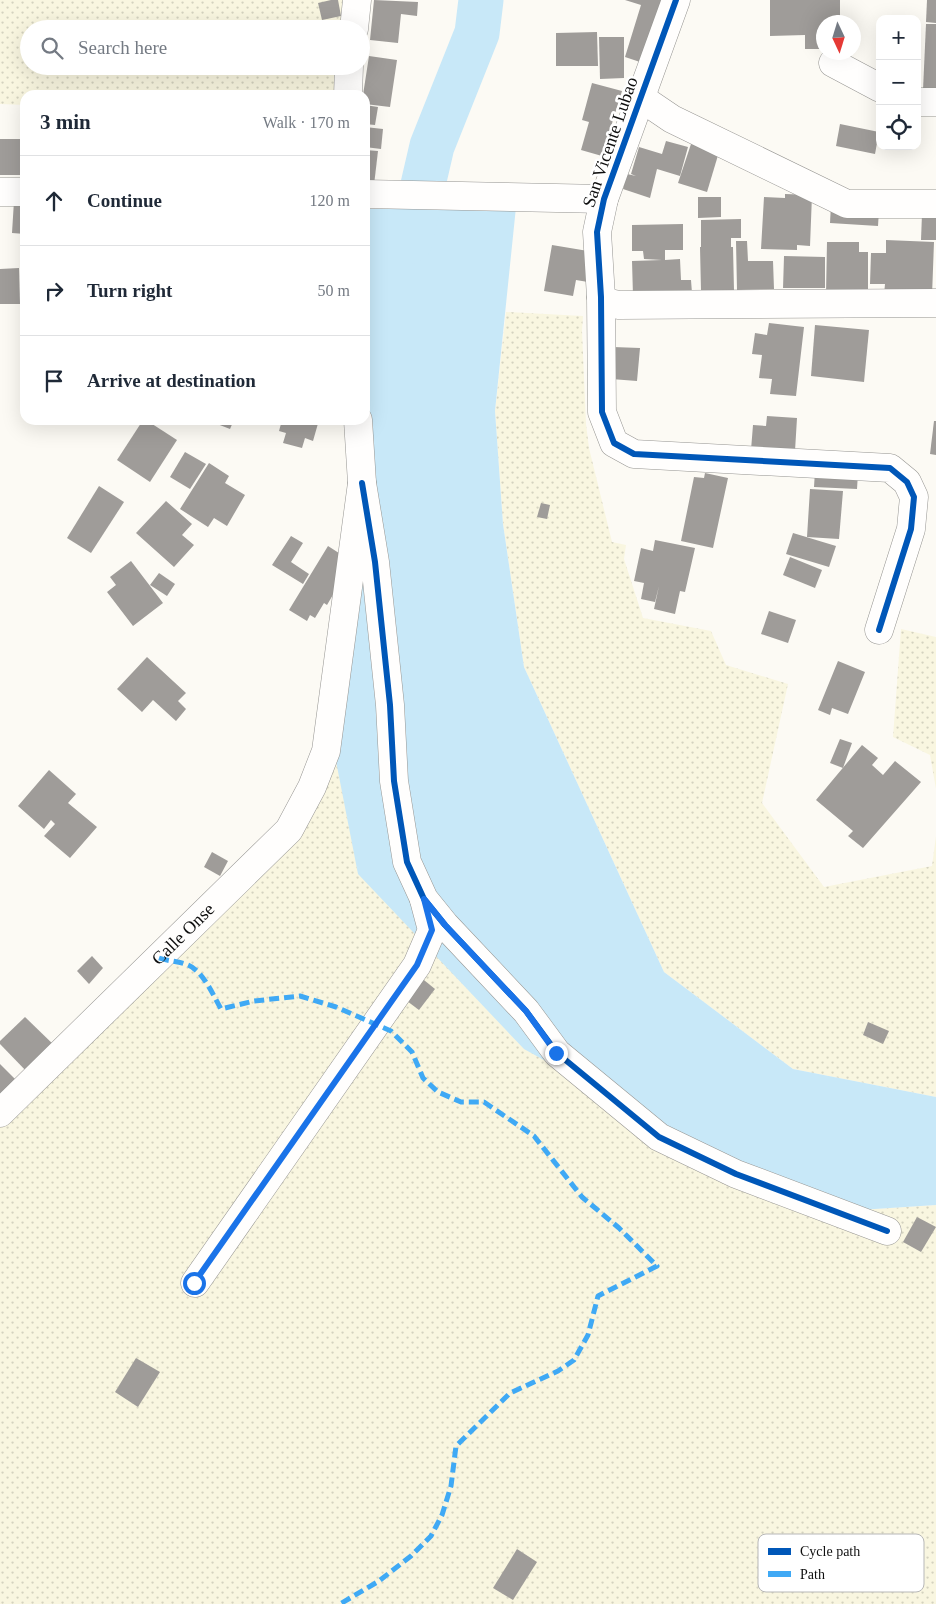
<!DOCTYPE html>
<html lang="en">
<head>
<meta charset="utf-8">
<style>
  :root { --surface:#fff; --page:#f6f6f7; --text:#1f2937; --muted:#747a83; --line:#e0e1e3 }
  body { margin:0; font-family:"Times New Roman",serif; background:var(--page); color:var(--text) }
  .controls { position:absolute; right:15px; top:15px; display:grid; overflow:hidden; border-radius:10px; box-shadow:0 5px 20px #0002 }
  .controls button { width:45px; height:45px; display:grid; place-items:center; padding:0; border:0; border-bottom:1px solid var(--line); background:var(--surface); color:var(--text); font:25px sans-serif }
  .compass { position:absolute; left:816px; top:15px; width:45px; height:45px; border-radius:50%; background:var(--surface); box-shadow:0 5px 20px #0002; rotate:176deg }
  .stop { position:absolute; width:15px; height:15px; margin:-11px; border:4px solid #1a73e8; border-radius:50%; background:#fff }
  .stop.end { background:#1a73e8; border-color:#fff; box-shadow:0 1px 5px #0008 }
  .list { margin:0; padding:0; list-style:none }
  h2 { display:flex; justify-content:space-between; align-items:center; height:65px; margin:0; padding:0 20px; font-size:21px }
  h2 small { font-size:16px; font-weight:400; color:var(--muted) }
  .list li { display:grid; grid-template-columns:32px 1fr auto; gap:15px; align-items:center; box-sizing:border-box; height:90px; padding:0 20px; border-top:1px solid var(--line) }
  .list b { display:block; font-size:19px; white-space:nowrap }
  .list em { font-size:16px; font-style:normal; color:var(--muted) }
  .icon { flex:none; width:28px; height:28px; fill:none; stroke:currentColor; stroke-width:2; stroke-linecap:round; stroke-linejoin:round }
  .map { position:relative; flex:none; width:936px; height:1604px; overflow:hidden }
  .search { position:absolute; background:var(--surface); box-shadow:0 5px 20px #0002; left:20px; top:20px; width:350px; height:55px; display:flex; align-items:center; gap:12px; box-sizing:border-box; padding:0 18px; border-radius:28px; color:var(--muted); font-size:19px }
  .panel { position:absolute; background:var(--surface); box-shadow:0 5px 20px #0002; left:20px; top:90px; width:350px; height:335px; border-radius:15px }
  .map>svg:first-child { display:block }
  .farmland { fill:url(#farmland-dots) }
  .water { fill:#c8e8f8 }
  .lines { fill:none; stroke-linecap:round; stroke-linejoin:round }
  .river { stroke:#c8e8f8; stroke-width:45 }
  .building { fill:#9f9c99 }
  .minor-casing { stroke:#969592; stroke-width:29 }
  .minor { stroke:#fffefd; stroke-width:28 }
  .quiet { stroke:#3fa9f5; stroke-width:5; stroke-dasharray:10 5; stroke-linecap:butt }
  .cycleway-casing { stroke:#fff; stroke-width:9 }
  .cycleway { stroke:#0057b8; stroke-width:6 }
  .route { stroke:#1a73e8; stroke-width:6 }
  .labels { text-anchor:middle; dominant-baseline:central; stroke-width:5; stroke-linejoin:round; paint-order:stroke }
  .street-label { font-size:18px; fill:#0f0f0f; stroke:#fff }
  .key { fill:#fff; stroke:#b7b7b7; stroke-width:1 }
  .key-label { font-size:14px; fill:#0f0f0f }
</style>
</head>
<body>
<div class="map">
<svg width="936" height="1604" viewBox="0 0 936 1604">
  <defs>
    <pattern id="farmland-dots" width="8" height="8" patternUnits="userSpaceOnUse" patternTransform="scale(1.25)"><rect width="8" height="8" fill="#f9f6e0"/><path d="M2 2h.1M6 6h.1" fill="none" stroke="#d4d2bf" stroke-width="1.8" stroke-linecap="round"/></pattern>
  </defs>
  <rect width="100%" height="100%" fill="#fcfaf4"/>
  <g class="farmland">
    <polygon points="0,0 344,0 341,29 29,29 29,66 337,66 335,95 25,95 25,105 0,104"/>
    <polygon points="506,312 583,316 582,331 586,424 589,448 612,542 626,545 624,559 643,618 711,631 726,665 788,684 762,803 824,887 932,866 936,836 936,1097 793,1069 664,972 524,667 503,524 495,411"/>
    <polygon points="901,629 936,637 936,789 930,755 893,737"/>
    <polygon points="335,756 844,1211 936,1205 936,1604 0,1604 0,1127 168,961"/>
  </g>
  <polygon class="water" points="516,207 495,411 503,524 524,667 664,972 793,1069 936,1097 936,1205 844,1211 715,1155 524,1049 358,874 335,756 371,482 365,395 365,209"/>
  <g class="lines">
    <polyline class="river" points="410,241 432,146 477,33 481,0"/>
  </g>
  <g class="building">
    <polygon points="331,0 338,0 341,16 322,20 318,3"/>
    <polygon points="374,0 418,2 417,16 401,14 398,43 370,40"/>
    <polygon points="625,0 665,0 646,64 625,57 641,5"/>
    <polygon points="770,0 840,0 840,22 824,22 824,49 805,49 805,35 770,36"/>
    <polygon points="927,0 936,0 936,23 926,22"/>
    <polygon points="926,24 936,24 936,91 923,90"/>
    <polygon points="597,32 598,66 556,66 556,33"/>
    <polygon points="599,37 624,37 624,78 600,79"/>
    <polygon points="369,56 397,60 390,107 365,104 365,95 363,95"/>
    <polygon points="592,83 622,91 602,156 581,150 589,122 582,120"/>
    <polygon points="365,105 378,107 375,125 365,124"/>
    <polygon points="840,124 879,132 875,154 836,146"/>
    <polygon points="365,127 383,129 381,149 365,147"/>
    <rect x="0" y="139" width="25" height="36"/>
    <polygon points="666,141 688,147 680,176 657,169 650,198 623,189 627,174 636,176 631,174 639,147 662,154"/>
    <polygon points="691,144 719,152 707,192 678,183"/>
    <polygon points="365,150 378,151 374,185 365,184"/>
    <polygon points="785,194 812,195 810,246 797,245 797,250 761,249 764,197 785,198"/>
    <polygon points="698,197 721,197 721,217 698,218"/>
    <polygon points="14,201 25,202 25,234 12,233"/>
    <polygon points="831,204 879,211 878,226 830,223"/>
    <polygon points="922,214 936,215 936,240 921,240"/>
    <polygon points="741,219 741,238 731,238 731,247 733,247 734,290 701,291 700,247 701,247 701,220"/>
    <polygon points="683,224 683,250 665,250 665,260 680,259 681,280 691,280 692,293 633,296 632,261 662,260 644,259 643,251 632,251 632,225"/>
    <polygon points="886,240 934,242 932,296 884,295 885,284 870,284 871,253 886,253"/>
    <polygon points="736,241 747,241 748,261 773,261 774,289 737,290"/>
    <polygon points="827,242 859,242 859,252 868,252 868,295 826,294"/>
    <polygon points="552,245 594,252 588,282 576,280 573,296 544,291"/>
    <polygon points="784,256 825,257 825,288 783,288"/>
    <polygon points="19,268 20,304 0,304 0,269"/>
    <polygon points="769,323 804,327 796,396 770,394 772,379 759,378 762,355 752,354 755,333 767,335"/>
    <polygon points="815,325 869,330 864,382 811,376"/>
    <polygon points="613,347 640,348 637,381 611,379"/>
    <polygon points="767,416 797,418 795,451 751,450 753,425 766,426"/>
    <polygon points="143,420 146,420 177,440 150,482 117,460"/>
    <polygon points="207,420 234,420 230,429"/>
    <polygon points="282,420 319,420 313,441 305,438 302,448 283,443 286,433 279,431"/>
    <polygon points="934,421 936,421 936,455 930,454"/>
    <polygon points="185,452 206,464 190,489 170,477"/>
    <polygon points="209,463 229,476 225,483 245,495 227,526 214,518 208,527 180,509"/>
    <polygon points="815,470 858,473 857,489 814,487"/>
    <polygon points="705,473 728,478 713,548 681,541 694,477 704,478"/>
    <polygon points="99,486 124,502 91,553 67,538"/>
    <polygon points="810,489 843,491 839,539 807,537"/>
    <polygon points="166,501 192,524 182,535 194,545 174,567 136,533"/>
    <polygon points="541,503 550,505 547,519 537,517"/>
    <polygon points="793,533 836,546 829,567 786,554"/>
    <polygon points="291,536 303,543 291,562 309,574 303,584 272,565"/>
    <polygon points="655,540 695,548 685,592 680,591 675,614 654,609 659,586 655,602 641,599 644,583 634,581 641,548 653,551"/>
    <polygon points="328,546 342,555 337,563 348,569 327,605 324,603 315,618 310,615 307,621 289,610"/>
    <polygon points="790,557 822,570 815,588 783,575"/>
    <polygon points="131,561 163,603 133,626 107,592 116,585 110,577"/>
    <polygon points="159,573 175,584 167,596 150,585"/>
    <polygon points="769,611 796,620 788,643 761,634"/>
    <polygon points="147,657 186,693 178,701 186,709 176,721 153,700 142,712 117,689"/>
    <polygon points="838,661 865,672 848,714 832,708 830,715 818,710"/>
    <polygon points="840,739 852,743 843,768 830,763"/>
    <polygon points="862,745 878,758 872,765 883,775 895,761 921,782 863,848 848,836 853,831 816,800"/>
    <polygon points="49,770 76,794 68,803 97,827 70,858 44,836 55,824 51,820 44,829 18,806"/>
    <polygon points="212,852 228,861 220,876 204,867"/>
    <polygon points="92,956 103,968 89,984 77,971"/>
    <polygon points="419,976 435,989 419,1010 403,998"/>
    <polygon points="25,1017 57,1048 30,1075 0,1044 0,1041"/>
    <polygon points="868,1022 889,1031 883,1044 863,1035"/>
    <polygon points="0,1064 18,1082 0,1100"/>
    <polygon points="917,1217 936,1227 921,1252 903,1242"/>
    <polygon points="136,1358 160,1372 138,1407 115,1392"/>
    <polygon points="517,1549 537,1562 513,1600 493,1588"/>
  </g>
  <g class="lines">
    <g class="minor-casing">
      <g id="minor">
        <polyline points="676,0 604,199 597,232 601,297 602,412 614,443 634,454 890,468 907,482 914,497 911,529 879,630"/>
        <polyline points="354,29 357,0"/>
        <polyline points="833,63 880,88"/>
        <polyline points="348,95 349,66"/>
        <polyline points="641,98 672,119 847,204 936,204"/>
        <polyline points="917,102 936,102"/>
        <polyline points="0,192 25,192"/>
        <polyline points="365,194 604,199"/>
        <polyline points="601,297 609,303 619,305 936,303"/>
        <polyline points="362,483 375,562 390,705 394,781 407,862 424,899 445,925 526,1011 557,1053 659,1137 736,1174 887,1231"/>
        <path id="s1" d="M0,1113L289,830L312,787L326,751L362,483L358,420"/>
        <polyline points="195,1283 417,965 432,930 424,900"/>
      </g>
    </g>
    <use href="#minor" class="minor"/>
    <path class="quiet" d="M159,958C168,961 176,961 185,964C202,968 213,995 221,1009L254,1001L300,996L336,1007L391,1031L412,1052L423,1078L438,1092L461,1102H484L534,1136L582,1197L619,1228L657,1266L598,1296L588,1335L574,1360L558,1371L510,1393L456,1446L451,1486L442,1515L431,1536L411,1556L379,1581L340,1604"/>
    <g class="cycleway-casing">
      <g id="cycleway">
        <polyline points="676,0 604,199 597,232 601,297 602,412 614,443 634,454 890,468 907,482 914,497 911,529 879,630"/>
        <polyline points="362,483 375,562 390,705 394,781 407,862 424,899 445,925 526,1011 557,1053 659,1137 736,1174 887,1231"/>
      </g>
    </g>
    <use href="#cycleway" class="cycleway"/>
  </g>
  <g class="lines">
    <polyline class="route" points="194,1283 417,965 432,930 424,899 445,925 526,1011 556,1053"/>
  </g>
  <g class="labels">
    <g class="street-label">
      <text transform="translate(610 142) rotate(-71)">San Vicente Lubao</text>
      <text stroke="none"><textPath href="#s1" startOffset="256">Calle Onse</textPath></text>
    </g>
  </g>
  <rect x="758" y="1534" width="166" height="58" rx="8" class="key"/>
  <rect x="768" y="1548" width="23" height="7" fill="#0057b8"/>
  <rect x="768" y="1571" width="23" height="6" fill="#3fa9f5"/>
  <g class="key-label">
    <text x="800" y="1556">Cycle path</text>
    <text x="800" y="1579">Path</text>
  </g>
</svg>
<div class="controls">
<button>+</button>
<button>−</button>
<button><svg class="icon" aria-label="locate" viewBox="0 0 24 24"><circle cx="12" cy="12" r="6"/><path d="M12 2v4M12 18v4M2 12h4M18 12h4"/></svg></button>
</div>
<svg class="compass" viewBox="-18 -18 36 36"><path d="M0-13l5 13h-10z" fill="#e53935"/><path d="M0 13l5-13h-10z" fill="#747a83"/></svg>
<div class="stop" style="left:194px;top:1283px"></div>
<div class="stop end" style="left:556px;top:1053px"></div>
<div class="search"><svg class="icon" aria-label="search" viewBox="0 0 24 24"><circle cx="10" cy="10" r="6"/><path d="M15 15l6 6"/></svg>Search here</div>
<section class="panel">
<h2>3 min<small>Walk · 170 m</small></h2>
<ul class="list">
<li><svg class="icon" aria-label="ahead" viewBox="0 0 24 24"><path d="M12 20V5M6 11l6-6 6 6"/></svg><div><b>Continue</b></div><em>120 m</em></li>
<li><svg class="icon" aria-label="right" viewBox="0 0 24 24"><path d="M7 20v-9h11M14 6l5 5-5 5"/></svg><div><b>Turn right</b></div><em>50 m</em></li>
<li><svg class="icon" aria-label="arrive" viewBox="0 0 24 24"><path d="M6 21V4h12l-3 4 3 4H6"/></svg><div><b>Arrive at destination</b></div></li>
</ul>
</section>
</div>
</body>
</html>
